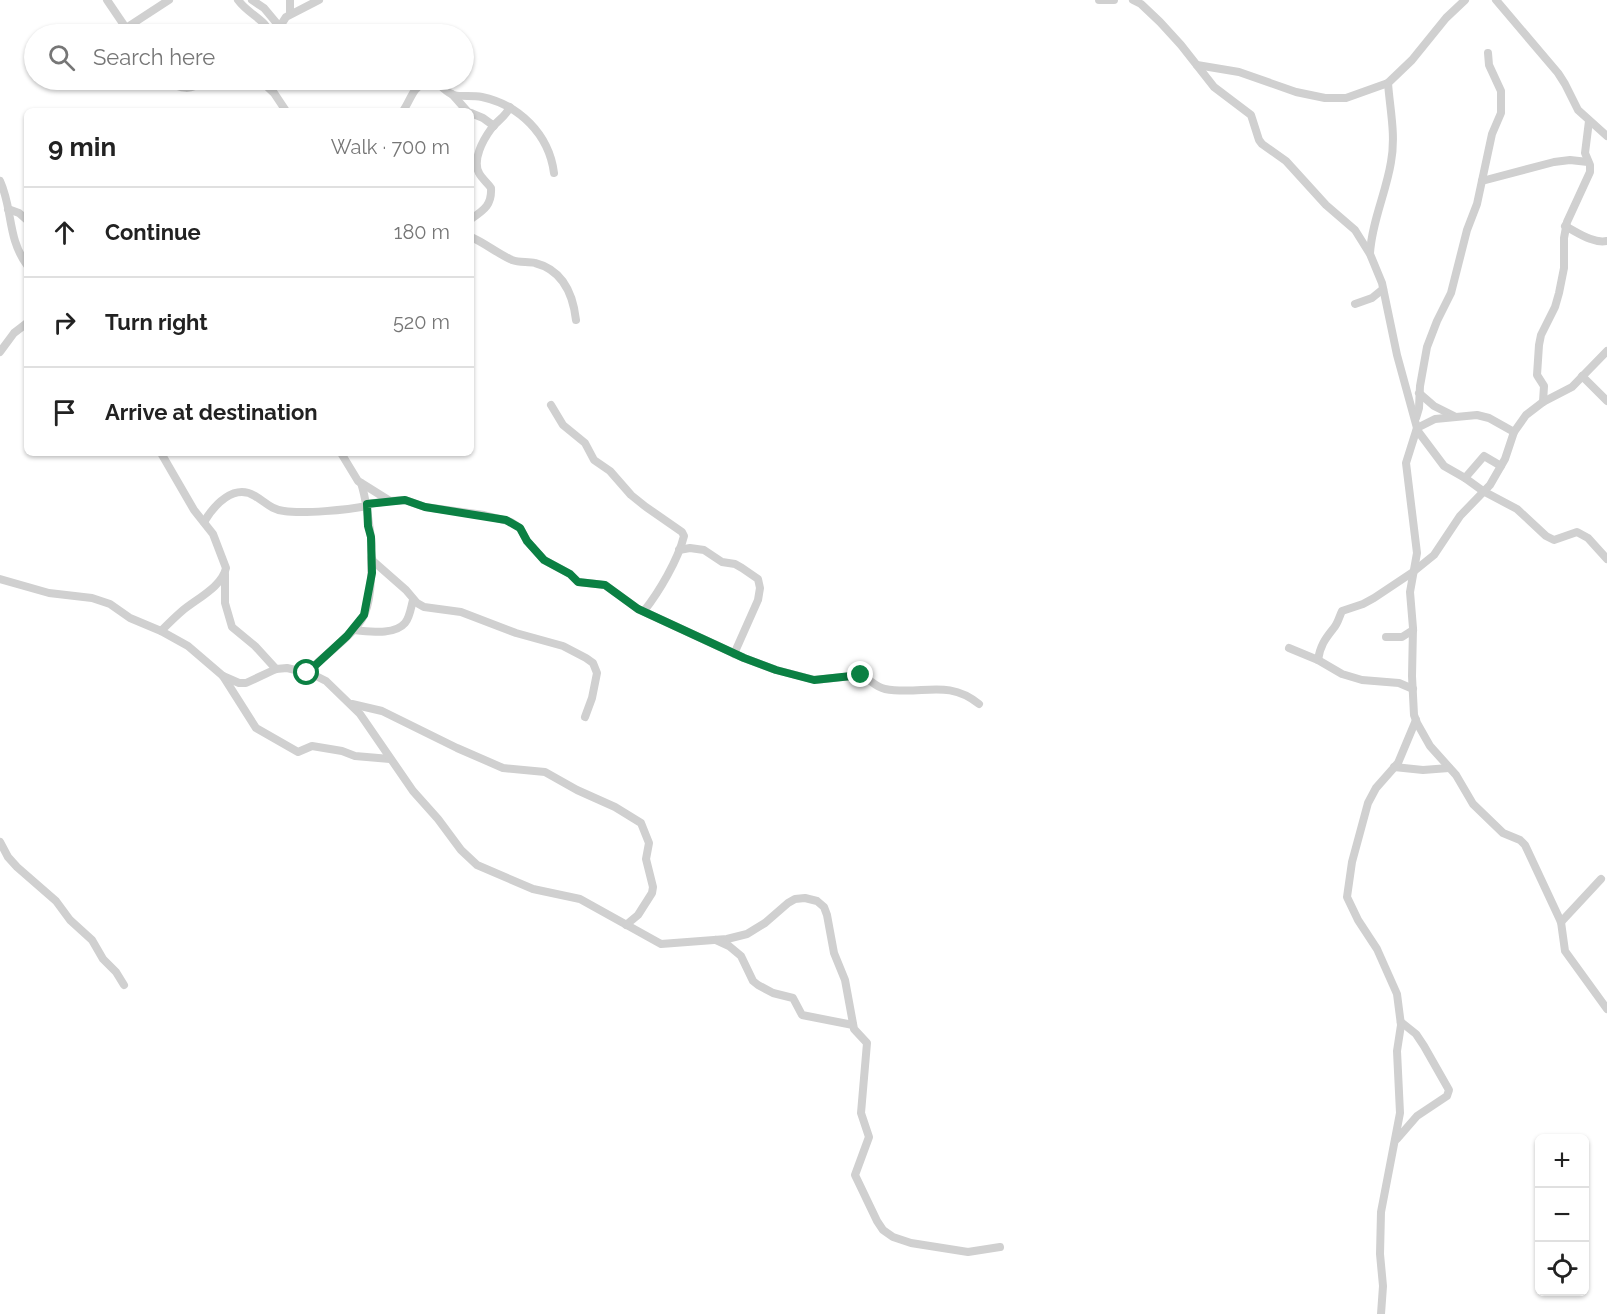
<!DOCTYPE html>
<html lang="en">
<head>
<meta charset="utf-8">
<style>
  :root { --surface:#fff; --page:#f2f2f2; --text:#222; --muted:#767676; --line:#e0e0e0 }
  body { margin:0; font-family:Raleway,sans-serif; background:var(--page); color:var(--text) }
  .controls { position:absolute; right:18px; bottom:18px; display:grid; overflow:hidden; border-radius:9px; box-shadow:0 2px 4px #0004 }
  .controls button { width:54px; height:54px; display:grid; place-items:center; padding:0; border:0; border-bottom:2px solid var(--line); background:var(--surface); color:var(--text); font:30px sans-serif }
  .stop { position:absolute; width:18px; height:18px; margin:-14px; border:4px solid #0b8043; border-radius:50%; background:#fff }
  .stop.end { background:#0b8043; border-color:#fff; box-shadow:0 2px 6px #0008 }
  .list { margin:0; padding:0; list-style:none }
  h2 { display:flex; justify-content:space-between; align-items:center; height:78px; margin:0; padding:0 24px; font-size:26px }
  h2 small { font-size:20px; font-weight:400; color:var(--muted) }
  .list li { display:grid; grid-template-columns:39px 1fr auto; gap:18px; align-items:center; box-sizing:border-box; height:90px; padding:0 24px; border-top:2px solid var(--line) }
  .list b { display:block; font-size:22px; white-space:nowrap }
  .list em { font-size:20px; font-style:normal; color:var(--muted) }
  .icon { flex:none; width:33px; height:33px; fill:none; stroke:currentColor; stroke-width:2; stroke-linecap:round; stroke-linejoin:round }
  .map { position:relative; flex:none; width:1607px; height:1314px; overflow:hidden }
  .search { position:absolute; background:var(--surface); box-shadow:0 2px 4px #0004; left:24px; top:24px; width:450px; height:66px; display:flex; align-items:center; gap:15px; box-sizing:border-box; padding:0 21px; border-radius:33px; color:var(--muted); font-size:22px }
  .panel { position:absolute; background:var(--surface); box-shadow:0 2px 4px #0004; left:24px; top:108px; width:450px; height:348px; border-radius:9px }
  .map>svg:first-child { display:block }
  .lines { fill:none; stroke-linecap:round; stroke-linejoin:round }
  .minor { stroke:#d0d0d0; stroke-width:8 }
  .route { stroke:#0b8043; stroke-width:8 }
</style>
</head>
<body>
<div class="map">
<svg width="1607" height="1314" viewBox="0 0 1607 1314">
  <rect width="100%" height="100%" fill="#fff"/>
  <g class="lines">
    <g class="minor">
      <polyline points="107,0 130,34"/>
      <path d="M238,0C248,14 266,20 271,34"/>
      <polyline points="252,0 264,8 279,26"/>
      <polyline points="290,0 290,14"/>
      <polyline points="1099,0 1114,0"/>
      <polyline points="1133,0 1141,4 1160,22 1181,45 1214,87 1251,115 1259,140 1262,144 1286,161 1326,205 1355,230 1370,254 1382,283 1397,355 1417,428 1406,463 1417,553 1410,592 1413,628 1412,676 1414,715 1417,723 1430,746 1456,775 1473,804 1503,833 1520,840 1525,845 1561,922 1565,951 1607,1009"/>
      <polyline points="1496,0 1558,73 1565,84 1578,110 1607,136"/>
      <polyline points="126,28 169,0"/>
      <polyline points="275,34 286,17 319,0"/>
      <polyline points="1197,65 1239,72 1296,92 1325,98 1346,98 1388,83"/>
      <path d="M169,80C180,90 192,91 203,80"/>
      <polyline points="260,80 274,93 286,111"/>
      <polyline points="452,94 467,111"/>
      <path d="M403,111C410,101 413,87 425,82C438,77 443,92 454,95C462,97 472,95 482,97C519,105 549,134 554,173"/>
      <polyline points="471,113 483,118 494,126"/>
      <path d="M0,181C13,209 7,238 27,265"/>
      <polyline points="1482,181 1554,162 1570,160 1588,162"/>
      <polyline points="8,209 19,213 27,220"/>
      <path d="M471,219C484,210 492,205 491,188C488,183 482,179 479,173C472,160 483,140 491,129C497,120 504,119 510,107"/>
      <path d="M1565,226C1577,232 1593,244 1607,241"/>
      <path d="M471,237C485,243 498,254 512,260C520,263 528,261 535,263C563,270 573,294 576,320"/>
      <path d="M1370,253C1372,221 1386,193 1391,162C1396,135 1390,110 1388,83L1412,60L1446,18L1465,0"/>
      <polyline points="1355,304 1372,298 1383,289"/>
      <polyline points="0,352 14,333 27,323"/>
      <polyline points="1582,376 1607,401"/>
      <polyline points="1419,393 1434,406 1454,416"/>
      <polyline points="1543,402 1544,386 1537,375 1539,345 1541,335 1555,307 1559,293 1564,268 1564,238 1567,222 1590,172 1590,165 1585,153 1589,121"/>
      <path d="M551,405L563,425L585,443L594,460L610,471L631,495L646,507L682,532L684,536C678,560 659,592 644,611"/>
      <polyline points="1416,418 1419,408 1420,386 1427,347 1437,321 1451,293 1467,230 1477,204 1492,134 1501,113 1501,91 1489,65 1488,53"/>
      <polyline points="1417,428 1435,419 1477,415 1489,418 1514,432"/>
      <polyline points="1417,430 1444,466 1465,478 1483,491 1517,509 1546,536 1554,540 1577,532 1588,538 1607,559"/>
      <path d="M161,453L194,510L213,534L226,568C222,587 196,599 182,611C175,617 168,624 161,631"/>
      <path d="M341,453L358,481L390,501L405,500L425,507L484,515L511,522L520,528L527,541L544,560L570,574L578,582L605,585L638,609L744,658L776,670L815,680L861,675C870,679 875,687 885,689C921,696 947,678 979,704"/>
      <polyline points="1465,478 1484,456 1501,466"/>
      <path d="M361,483C367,501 368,519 371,537C373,546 369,553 373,561L406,590L417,603L424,607L461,612L516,633L563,646L586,658L593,663L597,673L592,698L585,717"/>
      <polyline points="367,504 390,501"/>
      <path d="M204,522C214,505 234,483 255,496C265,502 272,510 284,511C303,514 347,510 367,506"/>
      <polyline points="679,550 690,548 704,550 722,562 735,564 742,568 758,579 760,588 758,600 734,654"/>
      <polyline points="225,574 225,603 232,627 255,646 276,669"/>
      <polyline points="0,579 49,593 92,598 110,604 130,618 161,631 188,646 223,676 256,728 298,752 312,746 342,751 355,756 390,759"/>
      <path d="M353,630C368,631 394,636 405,623C410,617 411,607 413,600"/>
      <polyline points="1386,637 1402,637 1413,630"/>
      <polyline points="1289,648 1318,660 1342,674 1362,680 1399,683 1413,689"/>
      <path d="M1318,660C1320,646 1325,639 1333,629C1338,624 1339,617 1342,611L1363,604L1374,598L1413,572L1434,555L1460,516L1490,485L1505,459L1514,432L1526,415L1543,402L1572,387L1607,351"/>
      <path d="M307,673C324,655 349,639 362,619C371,605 372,574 371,558"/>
      <polyline points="223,676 239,683 246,683 276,669 287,668 312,674 326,681 360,714 413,791 438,819 461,850 477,865 533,889 580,899 661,944 727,939 747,934 765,923 788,903 795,899 805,898 817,901 824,907 827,915 834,953 845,980 854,1029 867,1043 861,1113 869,1137 855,1175 877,1221 883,1230 893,1237 911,1243 968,1252 1000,1247"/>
      <polyline points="352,704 382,711 457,748 503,768 545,772 577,790 615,807 641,823 649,843 646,859 653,887 652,893 638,915 626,925"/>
      <polyline points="1394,767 1423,770 1449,768"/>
      <polyline points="0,842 8,857 17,867 56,901 70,920 92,940 103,959 116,972 124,985"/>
      <polyline points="1561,922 1601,879"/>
      <polyline points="716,940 729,946 741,956 753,981 758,985 773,993 793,998 802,1015 853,1025"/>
      <polyline points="1397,1139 1417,1116 1447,1096 1449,1090 1424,1046 1416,1034 1401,1022"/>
      <polyline points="1381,1314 1383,1286 1380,1254 1381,1212 1400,1113 1397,1051 1401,1025 1397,994 1377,949 1358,920 1347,897 1352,862 1368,803 1376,788 1398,763 1416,720"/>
    </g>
  </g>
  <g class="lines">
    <polyline class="route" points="307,673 347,636 364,615 372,573 371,537 368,526 367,504 405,500 425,507 506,520 520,528 527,541 544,560 570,574 578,582 605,585 638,609 744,658 776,670 814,680 861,675"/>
  </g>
</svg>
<div class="controls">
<button>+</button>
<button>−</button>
<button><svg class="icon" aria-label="locate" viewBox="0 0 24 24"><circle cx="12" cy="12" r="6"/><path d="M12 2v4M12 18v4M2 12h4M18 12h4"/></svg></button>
</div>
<div class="stop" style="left:307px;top:673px"></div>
<div class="stop end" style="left:861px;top:675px"></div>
<div class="search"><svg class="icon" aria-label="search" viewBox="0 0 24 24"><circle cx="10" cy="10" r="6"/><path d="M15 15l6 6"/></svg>Search here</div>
<section class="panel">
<h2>9 min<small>Walk · 700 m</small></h2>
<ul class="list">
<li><svg class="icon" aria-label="ahead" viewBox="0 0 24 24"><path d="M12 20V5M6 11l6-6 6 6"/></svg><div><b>Continue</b></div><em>180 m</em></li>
<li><svg class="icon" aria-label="right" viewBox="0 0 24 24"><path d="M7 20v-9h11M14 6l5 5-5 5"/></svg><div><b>Turn right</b></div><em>520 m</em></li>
<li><svg class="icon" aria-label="arrive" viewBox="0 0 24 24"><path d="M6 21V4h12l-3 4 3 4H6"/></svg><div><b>Arrive at destination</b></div></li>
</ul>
</section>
</div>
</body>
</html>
